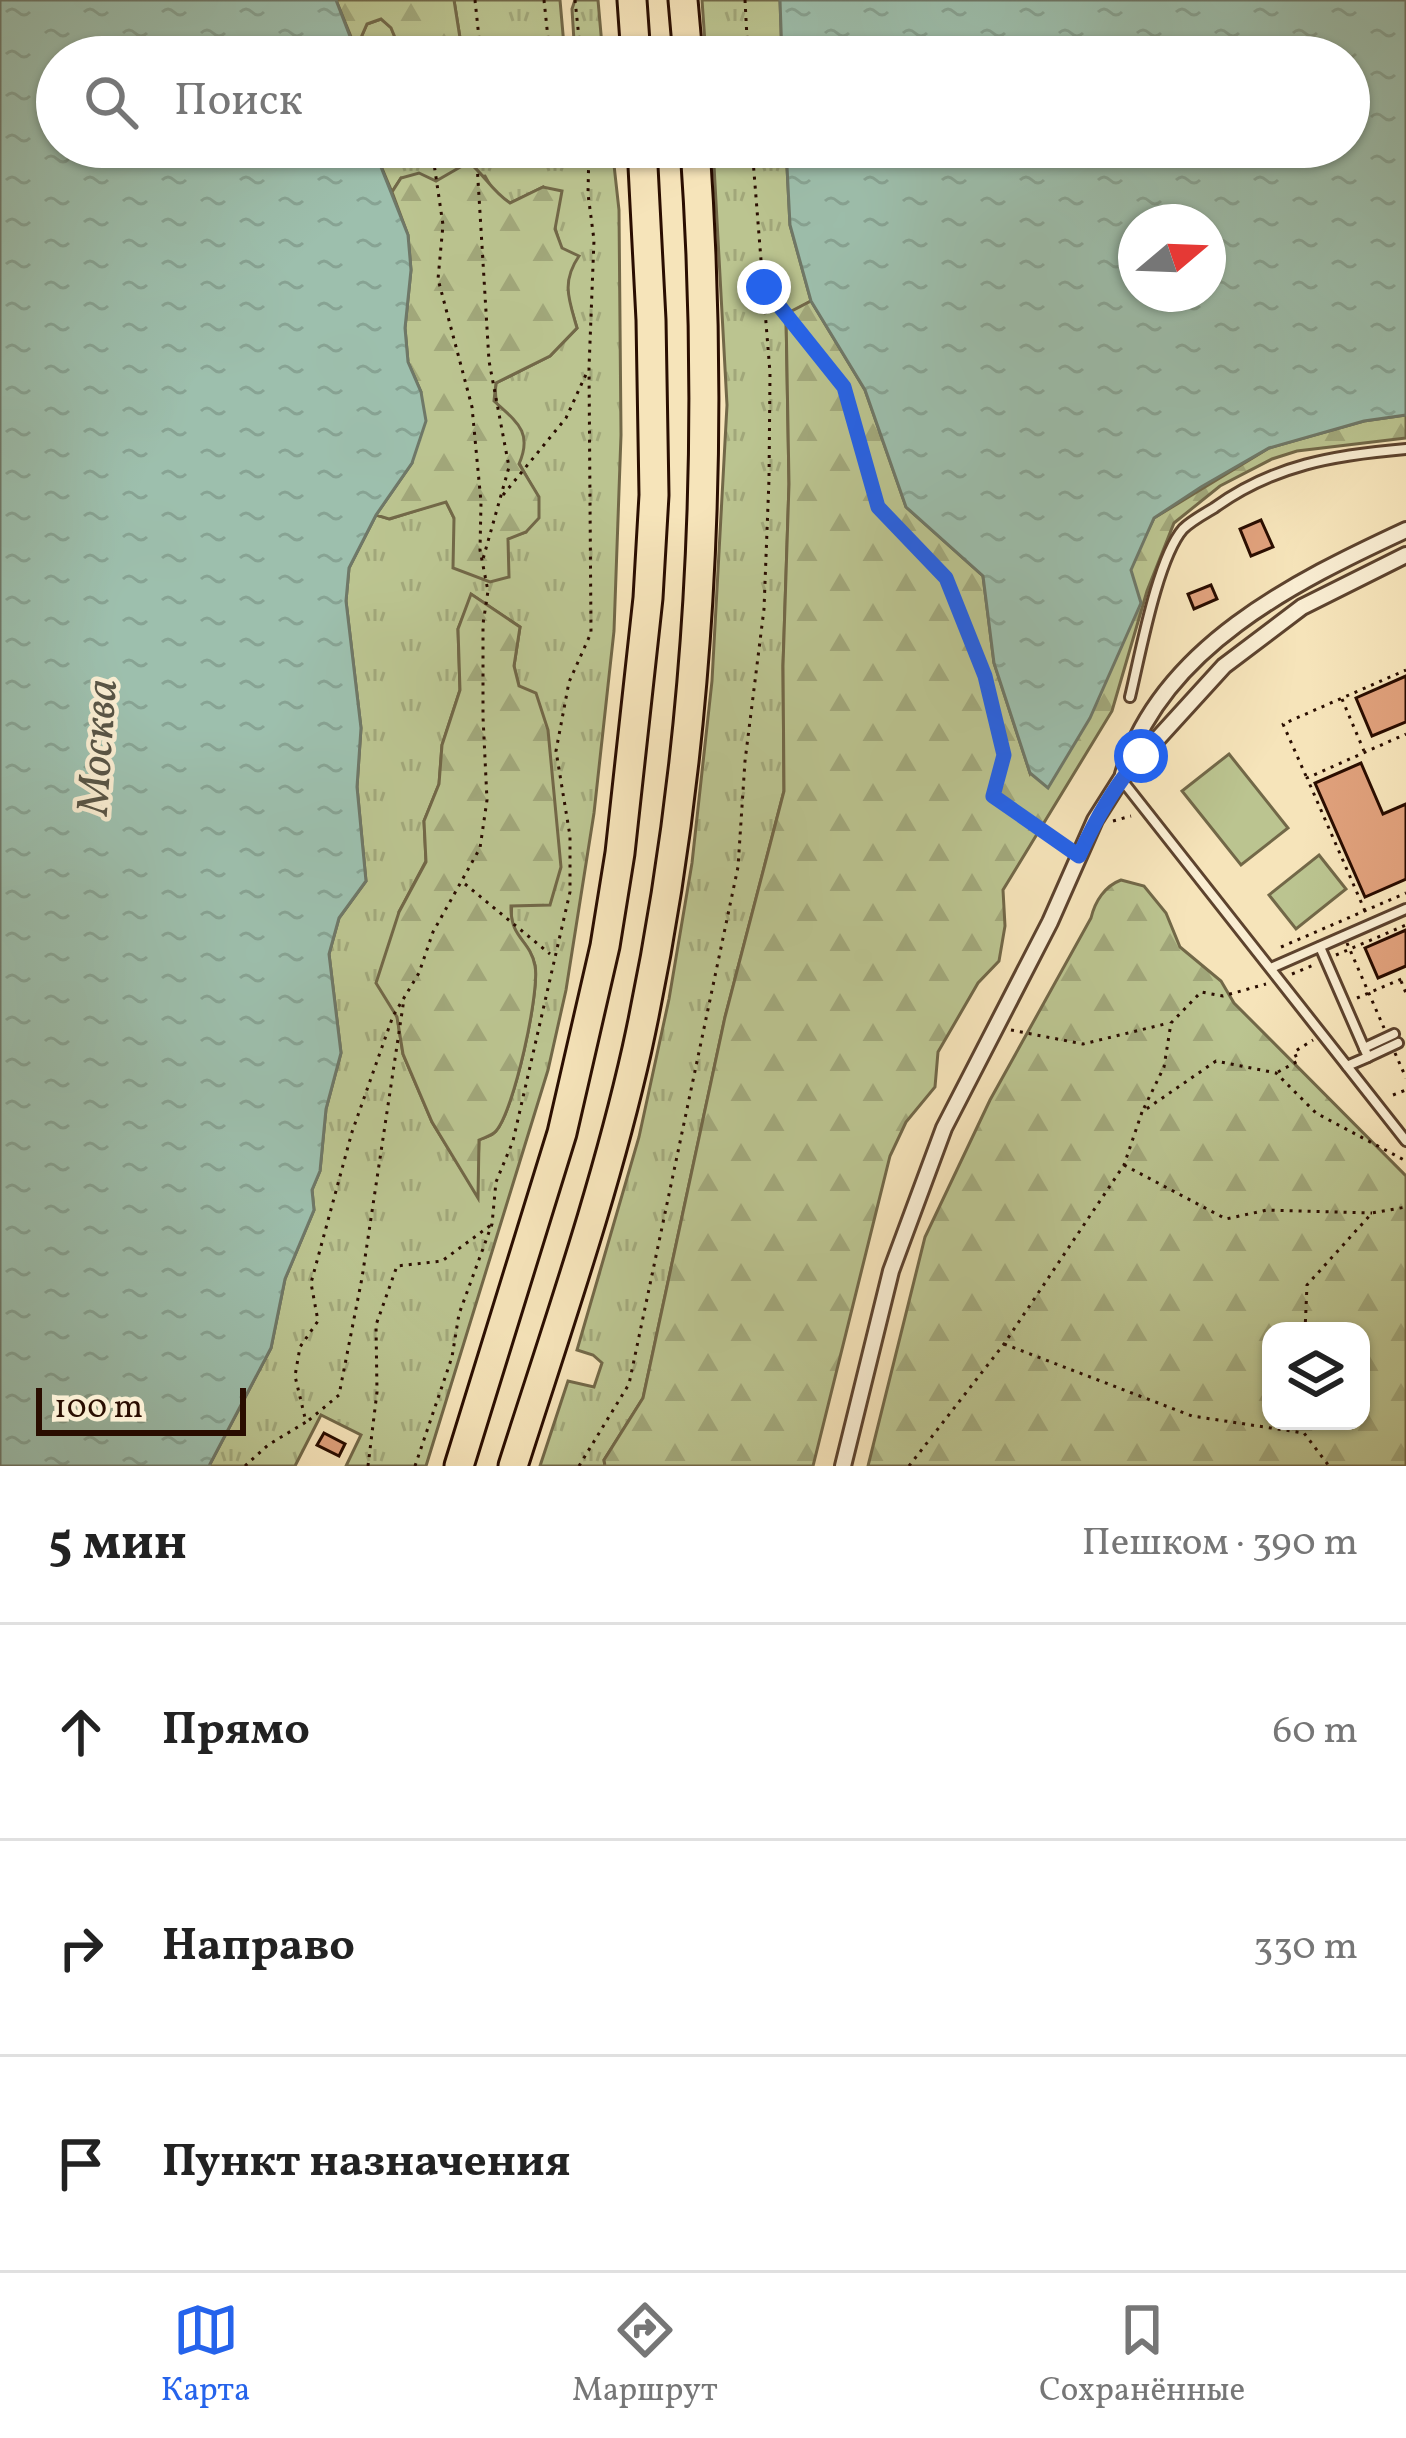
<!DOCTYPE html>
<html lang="ru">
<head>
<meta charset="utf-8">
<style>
  :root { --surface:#fff; --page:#f2f2f2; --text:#222; --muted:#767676; --line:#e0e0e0; --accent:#2563eb }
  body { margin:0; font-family:Vollkorn,serif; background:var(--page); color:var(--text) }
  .controls { position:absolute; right:36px; bottom:36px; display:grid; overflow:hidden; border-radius:24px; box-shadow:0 3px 9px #0004 }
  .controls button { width:108px; height:108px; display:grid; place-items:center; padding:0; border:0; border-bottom:3px solid var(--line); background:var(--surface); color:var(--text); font:60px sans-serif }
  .compass { position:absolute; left:1118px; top:204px; width:108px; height:108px; border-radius:50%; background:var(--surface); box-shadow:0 3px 9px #0004; rotate:71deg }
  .scale { position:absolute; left:36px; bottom:30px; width:210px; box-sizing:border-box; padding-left:12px; border:6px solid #2a0d00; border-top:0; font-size:33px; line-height:42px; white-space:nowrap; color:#2a0d00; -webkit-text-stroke:9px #f9edd2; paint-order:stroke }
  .stop { position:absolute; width:36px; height:36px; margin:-27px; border:9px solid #2563eb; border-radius:50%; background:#fff }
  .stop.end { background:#2563eb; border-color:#fff; box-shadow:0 3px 12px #0008 }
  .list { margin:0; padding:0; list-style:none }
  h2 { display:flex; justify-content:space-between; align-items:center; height:156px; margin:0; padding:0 48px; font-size:51px }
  h2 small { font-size:39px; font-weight:400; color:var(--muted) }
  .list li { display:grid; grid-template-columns:78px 1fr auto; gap:36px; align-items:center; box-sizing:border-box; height:216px; padding:0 48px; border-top:3px solid var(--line) }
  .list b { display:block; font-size:45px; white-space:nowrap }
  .list em { font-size:39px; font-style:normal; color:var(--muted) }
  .icon { flex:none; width:66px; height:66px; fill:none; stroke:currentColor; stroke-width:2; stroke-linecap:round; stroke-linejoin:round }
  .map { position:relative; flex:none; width:1406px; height:1466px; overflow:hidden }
  .search { position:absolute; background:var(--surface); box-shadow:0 3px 9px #0004; left:36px; right:36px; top:36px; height:132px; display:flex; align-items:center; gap:30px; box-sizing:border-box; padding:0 42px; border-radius:66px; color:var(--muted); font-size:45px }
  .sheet { height:804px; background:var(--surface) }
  nav { display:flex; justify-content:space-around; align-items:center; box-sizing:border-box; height:168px; border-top:3px solid var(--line); background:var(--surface); font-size:33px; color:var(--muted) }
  nav a { display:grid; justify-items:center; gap:6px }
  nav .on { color:var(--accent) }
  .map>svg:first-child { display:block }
  .grass { fill:url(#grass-tufts); stroke:#726848; stroke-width:3; fill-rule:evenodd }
  .forest { fill:url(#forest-firs); stroke:#726848; stroke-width:3; fill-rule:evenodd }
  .pitch { fill:#bbc490; stroke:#726848; stroke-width:3 }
  .water { fill:url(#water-ripples); stroke:#6f7868; stroke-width:3; fill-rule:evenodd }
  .building { fill:#e0a17c; stroke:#2a0d00; stroke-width:3 }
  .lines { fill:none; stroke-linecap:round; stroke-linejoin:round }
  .service-casing { stroke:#5d432e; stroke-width:14 }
  .minor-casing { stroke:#5d432e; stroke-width:20 }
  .motorway-casing { stroke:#2a0d00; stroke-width:33 }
  .path { stroke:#2a0d00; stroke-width:3; stroke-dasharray:3 6; stroke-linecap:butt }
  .service { stroke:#f9edd2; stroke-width:8 }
  .minor { stroke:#f9edd2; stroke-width:14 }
  .motorway { stroke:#f6e4ba; stroke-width:27 }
  .route { stroke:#2563eb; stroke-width:15 }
  .labels { text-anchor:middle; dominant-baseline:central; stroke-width:9; stroke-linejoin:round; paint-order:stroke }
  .water-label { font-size:45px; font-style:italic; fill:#585445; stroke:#f9edd2 }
</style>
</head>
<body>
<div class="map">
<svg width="1406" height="1466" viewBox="0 0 1406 1466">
  <defs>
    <pattern id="grass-tufts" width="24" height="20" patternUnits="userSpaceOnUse" patternTransform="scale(3)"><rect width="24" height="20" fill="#bbc490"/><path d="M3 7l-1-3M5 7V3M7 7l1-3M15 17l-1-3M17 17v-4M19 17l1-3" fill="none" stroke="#a1a77a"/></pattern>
    <pattern id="forest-firs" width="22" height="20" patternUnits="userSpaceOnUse" patternTransform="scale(3)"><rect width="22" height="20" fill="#bbc490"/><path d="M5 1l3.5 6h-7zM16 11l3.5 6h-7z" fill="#a1a77a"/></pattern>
    <pattern id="water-ripples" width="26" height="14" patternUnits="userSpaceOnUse" patternTransform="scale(3)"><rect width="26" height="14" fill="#9dbfad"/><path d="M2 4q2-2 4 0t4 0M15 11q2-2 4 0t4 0" fill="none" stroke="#87a393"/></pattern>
  </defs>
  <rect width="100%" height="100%" fill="#f6e4ba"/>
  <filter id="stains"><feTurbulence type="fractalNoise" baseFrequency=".00167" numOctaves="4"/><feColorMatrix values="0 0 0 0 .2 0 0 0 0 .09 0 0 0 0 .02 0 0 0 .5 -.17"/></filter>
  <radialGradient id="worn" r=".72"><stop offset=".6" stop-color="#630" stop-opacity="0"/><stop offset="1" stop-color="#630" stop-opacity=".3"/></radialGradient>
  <g class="grass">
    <polygon points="454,0 560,0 565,57 463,57"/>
    <polygon points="575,0 598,0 603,57 575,57 572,9"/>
    <polygon points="702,0 780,0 782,57 706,57"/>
    <polygon points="381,19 391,27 403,57 358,57 356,49 367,24"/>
    <path d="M373,147H612L619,210L621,435L614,631L594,813L566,990L548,1070L426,1466H346L361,1435L321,1415L295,1466H209L271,1348L285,1279L314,1210L312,1190L320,1171L326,1109L341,1053L329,954L339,918L366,881L357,787L361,728L346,601L349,568L376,515L390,519L446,501L454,518L508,538L526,532L538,497C520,464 491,421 496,383L550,356L577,328L566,291L568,272L543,187L510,203L494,192L485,176L436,181L401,178L392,192ZM472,595L520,627L514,666L519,686L511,925C519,938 532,950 535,965C540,991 514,1111 496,1131C492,1136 485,1137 479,1140L477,1195L432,1122L403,1054L397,1016L399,912L426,861L424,821L439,784L442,745L460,690L458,629Z"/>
    <polygon points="713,147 786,147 790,225 811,301 786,315 789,484 783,666 784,791 725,1017 643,1398 604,1460 605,1466 540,1466 568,1381 594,1387 602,1363 593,1355 577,1350 639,1137 669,999 692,863 712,681 727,405"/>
  </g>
  <g class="forest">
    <polygon points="336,0 454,0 463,57 403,57 391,28 381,19 367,24 356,49"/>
    <path d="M469,162C485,176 493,192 510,203L543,187L562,191L555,229L562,248L579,256C561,282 569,300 577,328L550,356L496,383L494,401C517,422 533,432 519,464L539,497V518L526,532L508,539L509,577L490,582L453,568L454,518L446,502L389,519L376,515L412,463L421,392L408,362L405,328L411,270L408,235L392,192L401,178L419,173L436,181Z"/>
    <polygon points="811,301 865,390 906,507 983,576 994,663 1030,773 1154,518 1269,448 1364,421 1406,415 1406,438 1297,451 1272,459 1220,486 1174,523 1147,591 1112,711 1003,890 1005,926 999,961 978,983 938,1052 935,1087 906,1122 890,1156 813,1466 605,1466 604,1460 643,1398 725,1017 784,791 783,666 789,484 786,314"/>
    <path d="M471,594L520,627L514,666L519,686L536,693L548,730L561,867L550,905L511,906C510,939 530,939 535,966C540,991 514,1111 496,1131C492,1136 485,1137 479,1140L478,1198L432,1122L403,1054L397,1017L376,983L399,912L426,862L424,821L439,784L442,745L460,690L458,629Z"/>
    <path d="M1121,880L1144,886L1166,913L1180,947L1221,981L1234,1003L1406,1176V1466H868L925,1237L990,1100L1091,918C1095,901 1105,886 1121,880ZM1271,1331H1361V1421H1271Z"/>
  </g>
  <g class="pitch">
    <polygon points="1229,754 1288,828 1241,865 1182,791"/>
    <polygon points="1319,855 1346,889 1296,929 1269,895"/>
  </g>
  <g class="water">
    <polygon points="0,0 336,0 358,57 57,57 57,147 373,147 408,235 411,270 405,328 408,362 421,392 426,421 412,463 376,515 349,568 346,601 361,728 357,787 366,881 339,918 329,954 341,1053 326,1109 320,1171 312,1190 314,1210 285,1279 271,1348 209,1466 0,1466"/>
    <path d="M780,0H1406V415L1364,421L1269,448L1201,487L1154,518L1131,570L1141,603L1090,718L1048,788L1030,773L994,663L983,576L906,507L865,390L811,301L790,225L786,147H1349V57H782ZM1136,222H1208V294H1136Z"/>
  </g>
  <g class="building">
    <polygon points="1261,520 1273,547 1251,556 1240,529"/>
    <polygon points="1211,585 1217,599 1194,609 1188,594"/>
    <polygon points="1406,676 1406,722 1372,736 1356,698"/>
    <polygon points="1361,763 1383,814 1406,804 1406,879 1365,897 1315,783"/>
    <polygon points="1406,930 1406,966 1378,978 1365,948"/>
    <polygon points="324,1433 345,1444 339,1456 317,1445"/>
  </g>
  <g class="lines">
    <g class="service-casing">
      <g id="service">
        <path d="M1130,697C1140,656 1157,559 1183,529C1191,521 1204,514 1214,508C1273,465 1335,455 1406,449"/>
        <polyline points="1121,779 1406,1141"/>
        <polyline points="1320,947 1368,1057 1347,1066"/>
        <polyline points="1271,968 1406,909"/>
        <polyline points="1364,1048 1394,1034"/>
        <polyline points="1368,1057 1398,1043"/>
      </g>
    </g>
    <g class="minor-casing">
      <g id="minor">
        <path d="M1123,774C1160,648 1296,581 1406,530"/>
        <polyline points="843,1466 891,1271 944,1128 1050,922 1095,820 1121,779 1224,666 1302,607 1406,555"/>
      </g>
    </g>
    <g class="motorway-casing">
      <g id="motorway">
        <polyline points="632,0 636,57"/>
        <polyline points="683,0 688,57"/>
        <polyline points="459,1466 562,1133 605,946 620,853 648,598 654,495 651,320 642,147"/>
        <path d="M513,1466C557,1328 605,1191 637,1049C701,755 716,447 695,147"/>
      </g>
    </g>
    <g class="path">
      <polyline points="475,0 481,57"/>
      <polyline points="544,0 550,57"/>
      <polyline points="575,0 581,57"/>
      <polyline points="745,0 748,57"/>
      <polyline points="476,147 489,361 509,467 483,559"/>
      <polyline points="765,289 844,387 878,507 946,578 985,676 1004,755 993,797 1067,847"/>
      <polyline points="503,495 566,418 588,370"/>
      <polyline points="1342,699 1364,751"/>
      <polyline points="1306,776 1283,724 1406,670"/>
      <polyline points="1113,821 1131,816"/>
      <polyline points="465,884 550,954"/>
      <polyline points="1365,911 1307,778 1406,734"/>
      <polyline points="1347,943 1384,1028"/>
      <polyline points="1281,947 1406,893"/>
      <polyline points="1336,955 1406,925"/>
      <polyline points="1292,974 1316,964"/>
      <polyline points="1401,981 1406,993"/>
      <polyline points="1357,998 1406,977"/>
      <polyline points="1011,1030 1083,1044 1169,1023"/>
      <polyline points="1395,1053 1406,1078"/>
      <polyline points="1278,1072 1298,1061 1294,1052 1313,1040"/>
      <polyline points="1393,1095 1406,1090"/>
      <polyline points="1144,1108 1164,1067 1171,1023 1201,992 1223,996 1266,984"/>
      <polyline points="1124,1165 1226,1219 1267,1210 1372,1213"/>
      <polyline points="1305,1331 1307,1285 1372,1213 1406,1207"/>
      <polyline points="1004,1344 1192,1416 1304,1433 1329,1466"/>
      <polyline points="309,1420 339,1395 362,1278 404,999"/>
      <polyline points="245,1466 268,1445 306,1422 295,1376 300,1347 318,1321 311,1283 352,1132 393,1016 419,973 433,932 480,848 487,800 483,717 483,624 488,591 480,550 481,502 472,407 438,279 443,225 432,150 451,147"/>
      <polyline points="368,1466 377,1392 376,1325 397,1266 442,1261 491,1225"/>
      <polyline points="415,1466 452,1357 459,1314 492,1224 496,1182 513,1141 570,892 570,836 556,751 569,682 591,633 589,368 594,240 588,194 589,147"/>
      <polyline points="579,1466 629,1384 738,867 745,761 764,609 769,479 770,373 752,147"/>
      <polyline points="909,1466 1004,1344 1124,1165 1142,1112 1216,1061 1276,1073 1316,1113 1406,1161"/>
    </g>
    <use href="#service" class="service"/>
    <use href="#minor" class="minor"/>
    <use href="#motorway" class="motorway"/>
  </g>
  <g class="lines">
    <path class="route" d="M764,287L844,387L878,507L946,578L985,676L1004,755L993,796L1079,856C1096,819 1114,786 1141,756"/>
  </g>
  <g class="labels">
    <g class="water-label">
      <text transform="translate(100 747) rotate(-86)">Москва</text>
    </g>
  </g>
  <rect width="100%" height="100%" filter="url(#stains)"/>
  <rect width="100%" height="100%" fill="url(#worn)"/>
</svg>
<div class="controls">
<button><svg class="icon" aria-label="layers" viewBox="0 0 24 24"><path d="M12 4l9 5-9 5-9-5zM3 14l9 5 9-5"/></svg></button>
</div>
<svg class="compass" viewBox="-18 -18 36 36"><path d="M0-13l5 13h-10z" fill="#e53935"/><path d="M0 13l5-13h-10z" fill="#767676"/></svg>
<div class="scale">100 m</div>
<div class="stop" style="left:1141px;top:756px"></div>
<div class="stop end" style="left:764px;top:287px"></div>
<div class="search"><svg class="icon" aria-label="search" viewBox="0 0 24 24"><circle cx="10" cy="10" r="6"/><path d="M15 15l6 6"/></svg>Поиск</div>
</div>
<section class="sheet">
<h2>5 мин<small>Пешком · 390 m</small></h2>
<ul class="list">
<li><svg class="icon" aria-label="ahead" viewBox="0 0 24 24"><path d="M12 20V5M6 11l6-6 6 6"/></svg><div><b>Прямо</b></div><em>60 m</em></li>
<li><svg class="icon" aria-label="right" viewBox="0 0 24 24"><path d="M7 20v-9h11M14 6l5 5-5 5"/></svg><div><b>Направо</b></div><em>330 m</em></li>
<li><svg class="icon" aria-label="arrive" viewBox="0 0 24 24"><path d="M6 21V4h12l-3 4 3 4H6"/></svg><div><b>Пункт назначения</b></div></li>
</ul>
</section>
<nav>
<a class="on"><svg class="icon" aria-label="map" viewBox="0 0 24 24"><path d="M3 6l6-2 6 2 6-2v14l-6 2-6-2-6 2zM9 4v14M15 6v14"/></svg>Карта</a>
<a><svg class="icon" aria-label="directions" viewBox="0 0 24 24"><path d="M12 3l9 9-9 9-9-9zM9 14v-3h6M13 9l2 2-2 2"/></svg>Маршрут</a>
<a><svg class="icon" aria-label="saved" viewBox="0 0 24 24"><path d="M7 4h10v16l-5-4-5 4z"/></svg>Сохранённые</a>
</nav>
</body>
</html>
